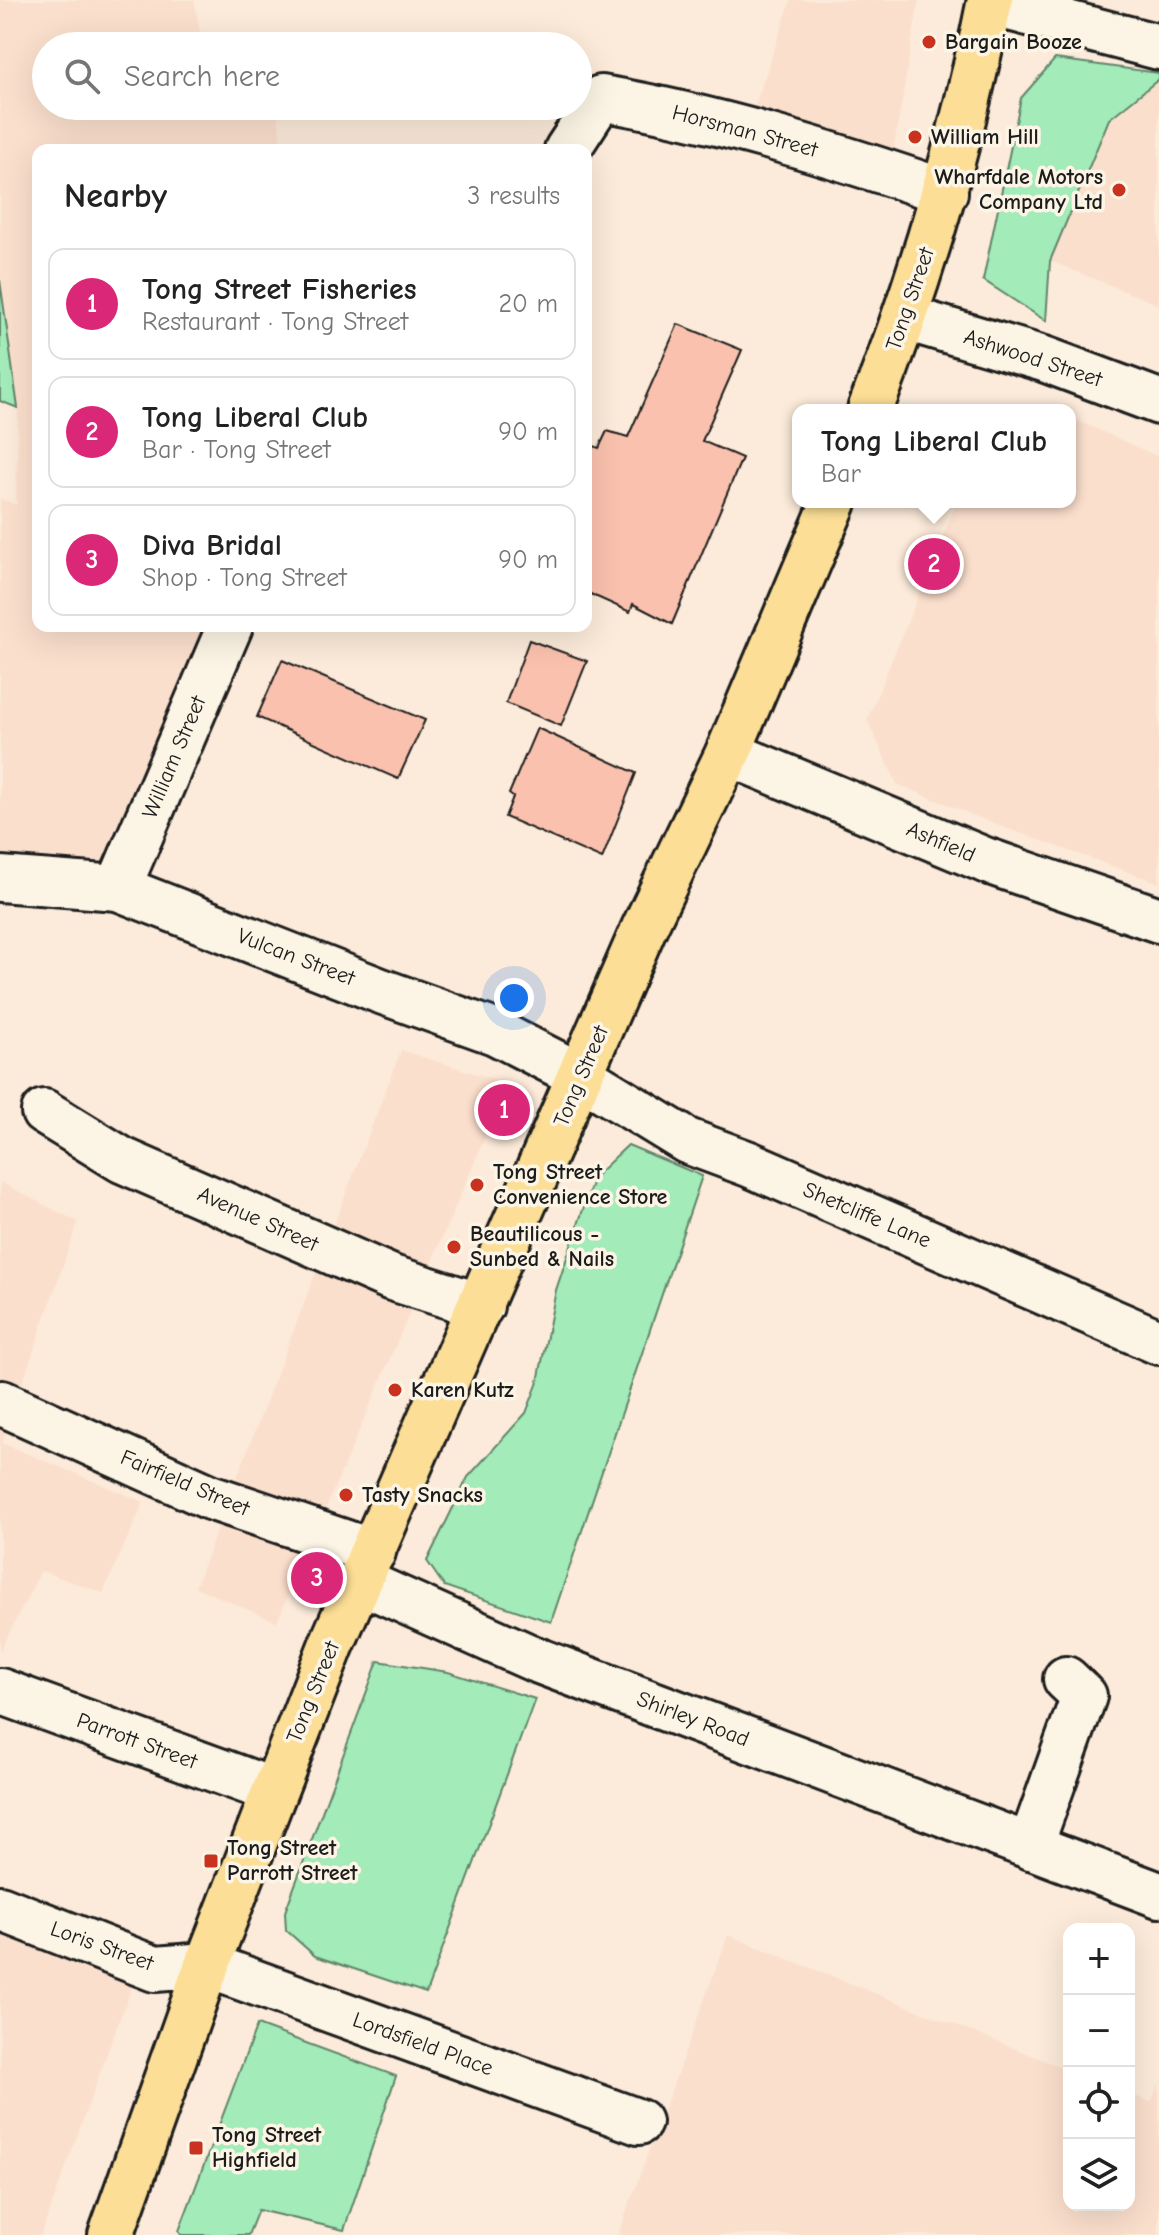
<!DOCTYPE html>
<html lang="en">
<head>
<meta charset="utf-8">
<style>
  :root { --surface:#fff; --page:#f6f6f6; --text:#222; --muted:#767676; --line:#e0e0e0; --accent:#db2777 }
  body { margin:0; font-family:"Comic Neue",sans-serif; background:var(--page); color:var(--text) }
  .controls { position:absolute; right:24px; bottom:24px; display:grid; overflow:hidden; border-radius:16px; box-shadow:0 8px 32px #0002 }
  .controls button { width:72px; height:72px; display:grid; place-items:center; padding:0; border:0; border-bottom:2px solid var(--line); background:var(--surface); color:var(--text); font:40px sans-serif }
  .you { position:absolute; left:514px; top:998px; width:28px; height:28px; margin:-20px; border:6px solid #fff; border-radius:50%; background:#1a73e8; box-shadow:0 0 0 12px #1a73e833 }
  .badge { display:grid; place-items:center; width:52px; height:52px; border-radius:50%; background:var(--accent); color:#fff; font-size:26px; font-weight:700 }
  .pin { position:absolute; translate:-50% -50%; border:4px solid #fff; box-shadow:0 2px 8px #0006 }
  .popup { position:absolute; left:792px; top:404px; width:284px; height:104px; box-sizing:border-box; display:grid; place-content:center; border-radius:16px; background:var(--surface); filter:drop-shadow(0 2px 6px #0005); font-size:26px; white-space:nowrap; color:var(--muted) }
  .popup b { font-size:30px; color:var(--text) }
  .popup::after { content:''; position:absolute; left:50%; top:100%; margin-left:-16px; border:16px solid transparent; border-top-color:var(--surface) }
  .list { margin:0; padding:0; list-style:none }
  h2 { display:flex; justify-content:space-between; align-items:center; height:104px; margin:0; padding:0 32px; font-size:34px }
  h2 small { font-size:26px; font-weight:400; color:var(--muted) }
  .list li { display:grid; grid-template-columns:52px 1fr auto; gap:24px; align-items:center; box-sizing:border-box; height:112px; margin:0 16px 16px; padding:0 16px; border:2px solid var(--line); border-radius:16px }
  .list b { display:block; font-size:30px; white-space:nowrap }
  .list p { margin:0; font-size:26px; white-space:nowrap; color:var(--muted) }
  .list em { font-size:26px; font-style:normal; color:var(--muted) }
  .icon { flex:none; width:44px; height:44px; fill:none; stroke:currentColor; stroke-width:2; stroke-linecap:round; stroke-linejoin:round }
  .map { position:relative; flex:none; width:1159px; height:2235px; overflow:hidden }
  .search { position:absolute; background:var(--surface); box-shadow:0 8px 32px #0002; left:32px; top:32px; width:560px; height:88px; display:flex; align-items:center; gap:20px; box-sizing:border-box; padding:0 28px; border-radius:44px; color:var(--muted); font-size:30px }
  .panel { position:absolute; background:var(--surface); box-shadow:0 8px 32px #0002; left:32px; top:144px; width:560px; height:488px; border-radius:16px }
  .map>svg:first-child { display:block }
  .built { fill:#fbdfcd }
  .green { fill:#a3ebb9; stroke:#60846a; stroke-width:2 }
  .building { fill:#fac2ae; stroke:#1c1c1c; stroke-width:2 }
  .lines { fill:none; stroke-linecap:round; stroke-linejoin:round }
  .street-casing { stroke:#1c1c1c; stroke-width:50 }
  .secondary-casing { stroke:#1c1c1c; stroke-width:50 }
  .highway-casing { stroke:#1c1c1c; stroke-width:50 }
  .street { stroke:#fcf5e5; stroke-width:44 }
  .secondary { stroke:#fcf5e5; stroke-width:44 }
  .highway { stroke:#fcde96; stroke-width:44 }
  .poi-dot { fill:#c8321e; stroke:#fcf5e5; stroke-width:3 }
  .labels { text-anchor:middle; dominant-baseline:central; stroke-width:7; stroke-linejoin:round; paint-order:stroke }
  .poi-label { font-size:22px; font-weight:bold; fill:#1c1c1c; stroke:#fcf5e5; text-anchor:start }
  .street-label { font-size:22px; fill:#1c1c1c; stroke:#fcf5e5 }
</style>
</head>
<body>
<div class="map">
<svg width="1159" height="2235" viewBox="0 0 1159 2235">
  <rect width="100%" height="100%" fill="#fcebda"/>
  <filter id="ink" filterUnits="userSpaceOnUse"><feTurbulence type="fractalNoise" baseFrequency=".0125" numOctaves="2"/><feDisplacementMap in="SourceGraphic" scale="16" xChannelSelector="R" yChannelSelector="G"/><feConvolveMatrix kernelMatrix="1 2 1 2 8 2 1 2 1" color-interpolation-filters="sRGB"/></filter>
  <g filter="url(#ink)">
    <g class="built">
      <polygon points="0,0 194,0 203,46 46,46 46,106 277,106 282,150 38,150 38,626 250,626 156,866 0,855 0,498 16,505 18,408 0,280"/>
      <polygon points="791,0 919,0 893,153 753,111"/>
      <polygon points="1159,79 1159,305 1050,261 1109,119"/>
      <polygon points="1070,417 1159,457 1159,883 997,825 897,784 867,720 957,502 1070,502"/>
      <polygon points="401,1050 508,1084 277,1622 195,1587"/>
      <polygon points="0,1182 78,1222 2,1443 144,1502 103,1593 41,1571 0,1651"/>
      <polygon points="0,1933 132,1986 41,2235 0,2235"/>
      <polygon points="728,1935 1069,2070 1069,2205 1129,2205 1129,2094 1151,2102 1159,2083 1159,2235 618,2235"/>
    </g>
    <g class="green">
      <polygon points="1055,59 1159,73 1159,79 1109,119 1050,261 1046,321 983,280 1021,98"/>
      <polygon points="0,280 18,408 0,401"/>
      <polygon points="628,1145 702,1176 551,1622 444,1586 427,1561 468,1477 526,1413 538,1382 556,1290 594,1177"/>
      <polygon points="378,1661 448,1672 535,1699 426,1993 315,1956 286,1930 285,1912"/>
      <polygon points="257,2025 396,2076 344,2230 258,2210 248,2235 181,2235 179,2231"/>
    </g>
    <g class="building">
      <polygon points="678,324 742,350 702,441 742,458 672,624 633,604 630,612 586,592 586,443 599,448 607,431 628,437"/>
      <polygon points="529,640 587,661 561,726 506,703"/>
      <polygon points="282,660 425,720 398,779 257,717"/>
      <polygon points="537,728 636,773 602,859 505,817 513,797 509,794"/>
    </g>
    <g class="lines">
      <g class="street-casing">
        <g id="street">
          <polyline points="990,3 1159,47"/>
          <path d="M567,150L601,98C718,118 833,154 945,192"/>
          <polyline points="906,318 1044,359 1159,402"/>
          <polyline points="728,753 985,860 1159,920"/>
          <polyline points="0,879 118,888 381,991 495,1032 581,1076"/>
          <polyline points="118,888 230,626"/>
          <polyline points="44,1112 122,1160 392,1278 481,1306"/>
          <polyline points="2,1403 210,1497 373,1552"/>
          <polyline points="360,1581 534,1659 1159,1895"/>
          <polyline points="0,1691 274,1791"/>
          <polyline points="1030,1847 1084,1696 1066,1679"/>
          <polyline points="0,1908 155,1969 207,1965 639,2122"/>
        </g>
      </g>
      <g class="secondary-casing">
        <polyline id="secondary" points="581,1076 687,1141 749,1164 1159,1342"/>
      </g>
      <g class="highway-casing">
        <g id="highway">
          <path d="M870,410C922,277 962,140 990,0"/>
          <polyline points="111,2235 207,1965 331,1646 644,928 728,753 834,502"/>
        </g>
      </g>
      <use href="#street" class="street"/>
      <use href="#secondary" class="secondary"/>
      <use href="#highway" class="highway"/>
    </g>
  </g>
  <g class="poi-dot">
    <circle cx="929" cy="42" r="8"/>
    <circle cx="915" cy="137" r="8"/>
    <circle cx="1119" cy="190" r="8"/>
    <circle cx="477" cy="1185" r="8"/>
    <circle cx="454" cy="1247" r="8"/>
    <circle cx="395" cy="1390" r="8"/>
    <circle cx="346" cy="1495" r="8"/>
    <rect x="203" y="1853" width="16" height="16" rx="4"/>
    <rect x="188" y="2140" width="16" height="16" rx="4"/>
  </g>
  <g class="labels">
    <g class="poi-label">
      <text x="945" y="42">Bargain Booze</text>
      <text x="931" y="137">William Hill</text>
      <text x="1103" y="177" text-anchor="end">Wharfdale Motors<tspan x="1103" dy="25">Company Ltd</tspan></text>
      <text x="493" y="1172">Tong Street<tspan x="493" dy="25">Convenience Store</tspan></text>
      <text x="470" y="1234">Beautilicous -<tspan x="470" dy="25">Sunbed &amp; Nails</tspan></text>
      <text x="411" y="1390">Karen Kutz</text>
      <text x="362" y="1495">Tasty Snacks</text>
      <text x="227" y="1848">Tong Street<tspan x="227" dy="25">Parrott Street</tspan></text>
      <text x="212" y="2135">Tong Street<tspan x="212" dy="25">Highfield</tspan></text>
    </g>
    <g class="street-label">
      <text transform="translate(745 131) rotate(15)">Horsman Street</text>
      <text transform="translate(910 299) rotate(-71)">Tong Street</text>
      <text transform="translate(1033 358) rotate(18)">Ashwood Street</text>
      <text transform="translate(174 757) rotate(-67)">William Street</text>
      <text transform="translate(941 842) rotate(23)">Ashfield</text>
      <text transform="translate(296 957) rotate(21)">Vulcan Street</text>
      <text transform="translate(581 1076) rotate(-67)">Tong Street</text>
      <text transform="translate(867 1215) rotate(23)">Shetcliffe Lane</text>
      <text transform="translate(258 1219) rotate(24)">Avenue Street</text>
      <text transform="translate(185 1483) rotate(23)">Fairfield Street</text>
      <text transform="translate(313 1692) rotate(-68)">Tong Street</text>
      <text transform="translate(693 1719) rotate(21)">Shirley Road</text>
      <text transform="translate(137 1741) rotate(20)">Parrott Street</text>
      <text transform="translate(102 1946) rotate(20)">Loris Street</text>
      <text transform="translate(423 2044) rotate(20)">Lordsfield Place</text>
    </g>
  </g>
</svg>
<div class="controls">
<button>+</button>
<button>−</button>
<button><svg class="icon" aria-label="locate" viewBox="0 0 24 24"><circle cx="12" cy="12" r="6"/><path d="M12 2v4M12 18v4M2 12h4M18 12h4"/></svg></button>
<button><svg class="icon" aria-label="layers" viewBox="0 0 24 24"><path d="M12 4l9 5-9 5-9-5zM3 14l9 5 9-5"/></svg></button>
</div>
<div class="you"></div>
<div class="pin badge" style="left:504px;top:1110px">1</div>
<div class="pin badge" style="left:934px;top:564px">2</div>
<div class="popup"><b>Tong Liberal Club</b>Bar</div>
<div class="pin badge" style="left:317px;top:1578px">3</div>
<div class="search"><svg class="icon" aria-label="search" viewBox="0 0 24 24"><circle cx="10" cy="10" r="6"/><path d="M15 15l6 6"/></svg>Search here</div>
<section class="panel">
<h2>Nearby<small>3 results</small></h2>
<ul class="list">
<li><span class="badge">1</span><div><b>Tong Street Fisheries</b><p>Restaurant · Tong Street</p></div><em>20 m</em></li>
<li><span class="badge">2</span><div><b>Tong Liberal Club</b><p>Bar · Tong Street</p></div><em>90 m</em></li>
<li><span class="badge">3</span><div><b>Diva Bridal</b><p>Shop · Tong Street</p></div><em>90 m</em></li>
</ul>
</section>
</div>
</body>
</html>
